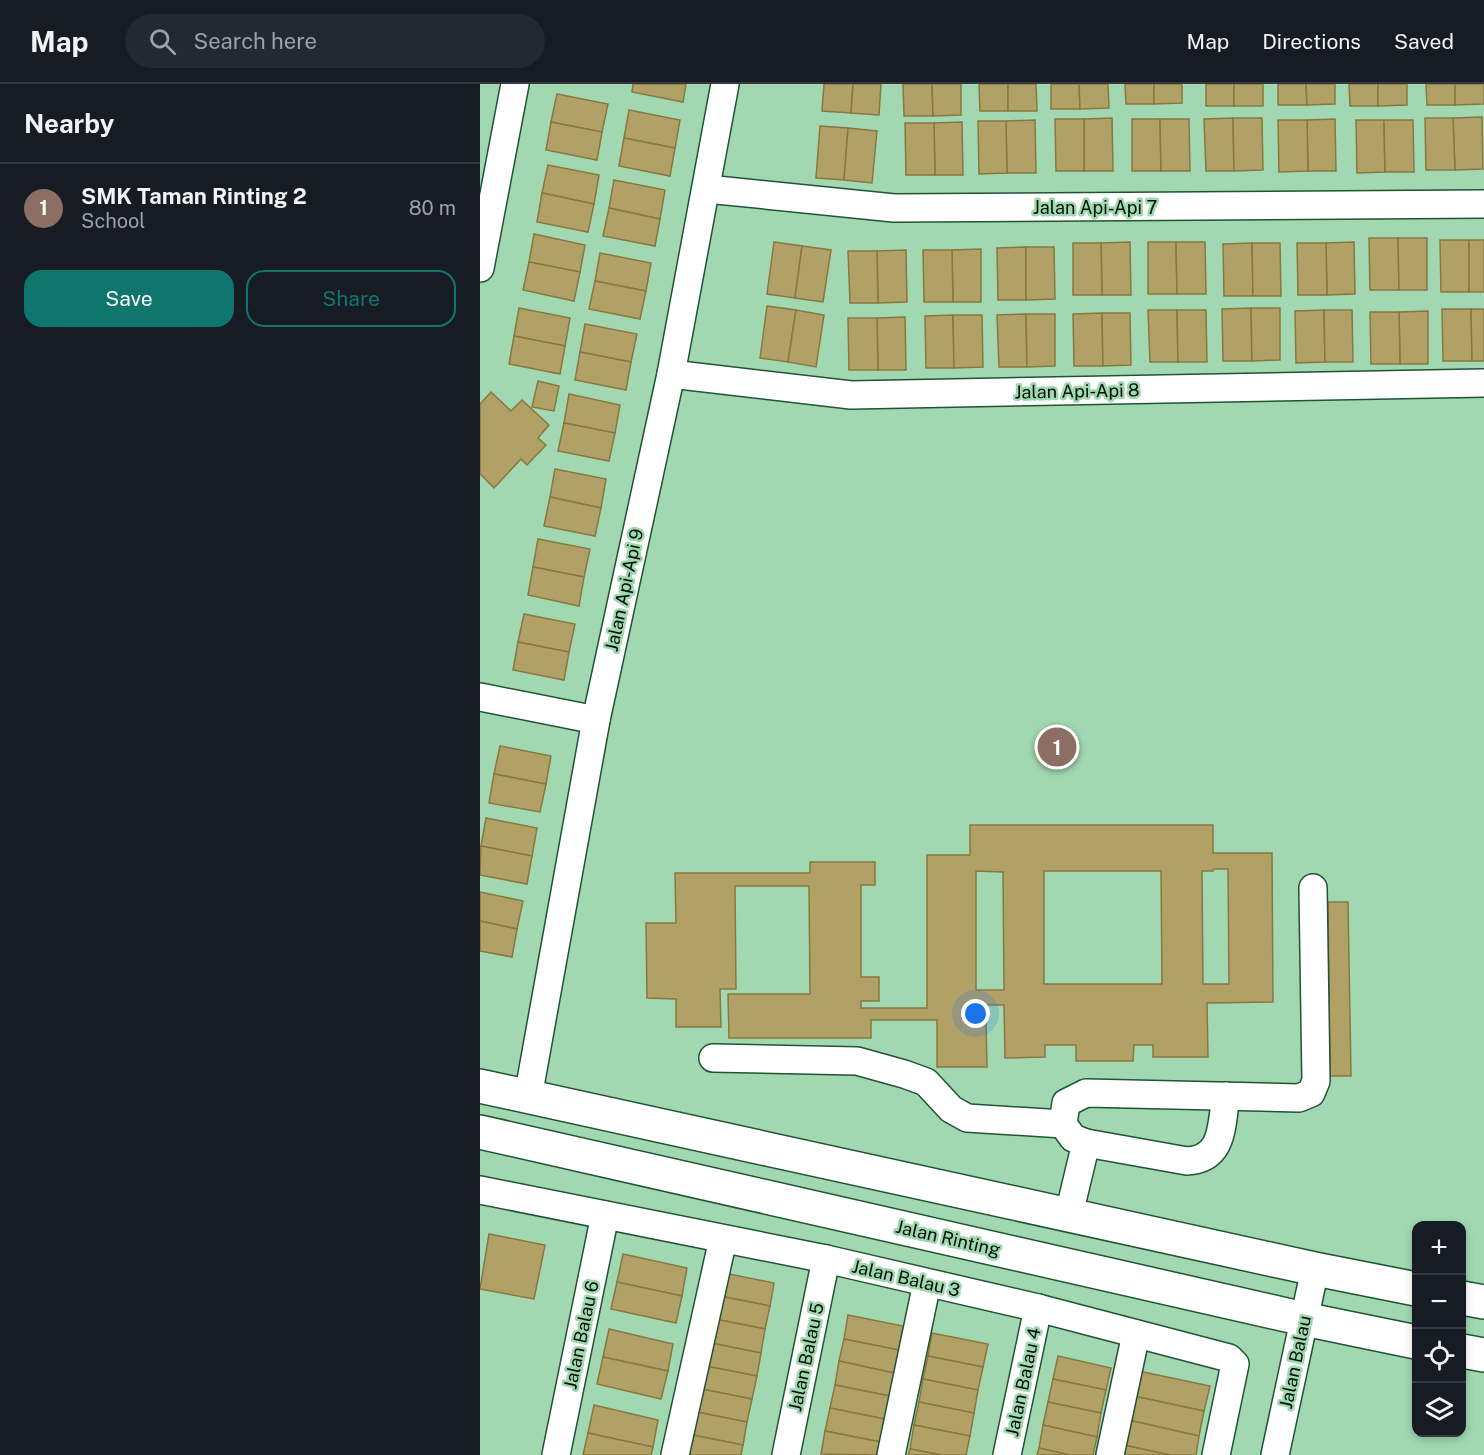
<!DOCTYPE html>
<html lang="en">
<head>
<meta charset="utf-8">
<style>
  :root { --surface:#171b24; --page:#242831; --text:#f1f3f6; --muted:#9ea1a6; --line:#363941; --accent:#0f766e }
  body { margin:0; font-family:"Public Sans",sans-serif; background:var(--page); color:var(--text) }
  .controls { position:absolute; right:18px; bottom:18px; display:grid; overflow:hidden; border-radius:12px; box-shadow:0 3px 9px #0003 }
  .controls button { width:54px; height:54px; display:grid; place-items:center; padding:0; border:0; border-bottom:2px solid var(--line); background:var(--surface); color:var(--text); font:30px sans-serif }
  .you { position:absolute; left:496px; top:930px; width:21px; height:21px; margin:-15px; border:4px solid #fff; border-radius:50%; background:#1a73e8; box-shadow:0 0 0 9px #1a73e833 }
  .badge { display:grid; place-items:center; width:39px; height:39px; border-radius:50%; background:var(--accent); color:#fff; font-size:20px; font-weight:700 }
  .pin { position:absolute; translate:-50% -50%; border:3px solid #fff; box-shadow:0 2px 6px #0006 }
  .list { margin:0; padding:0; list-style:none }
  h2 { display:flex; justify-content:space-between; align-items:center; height:78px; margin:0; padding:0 24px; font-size:26px }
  h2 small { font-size:20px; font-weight:400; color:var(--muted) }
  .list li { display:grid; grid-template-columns:39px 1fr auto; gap:18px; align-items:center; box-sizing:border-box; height:90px; padding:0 24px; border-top:2px solid var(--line) }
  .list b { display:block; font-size:22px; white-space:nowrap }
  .list p { margin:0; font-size:20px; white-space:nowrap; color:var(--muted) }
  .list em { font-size:20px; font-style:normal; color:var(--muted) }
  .actions { display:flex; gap:12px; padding:18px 24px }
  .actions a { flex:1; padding:14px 0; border:2px solid var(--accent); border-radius:18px; text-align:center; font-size:21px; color:var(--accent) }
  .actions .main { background:var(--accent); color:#fff }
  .icon { flex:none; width:33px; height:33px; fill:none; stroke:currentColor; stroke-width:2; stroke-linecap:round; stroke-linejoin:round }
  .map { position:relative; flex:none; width:1004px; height:1371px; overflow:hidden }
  header { display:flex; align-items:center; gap:36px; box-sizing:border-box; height:84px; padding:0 30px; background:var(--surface); border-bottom:2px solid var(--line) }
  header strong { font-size:28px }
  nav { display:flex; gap:33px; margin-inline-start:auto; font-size:21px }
  .search { width:420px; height:54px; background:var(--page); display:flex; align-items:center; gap:15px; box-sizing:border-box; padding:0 21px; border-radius:33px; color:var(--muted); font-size:22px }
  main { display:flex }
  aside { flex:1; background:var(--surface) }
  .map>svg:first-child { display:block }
  .building { fill:#b2a167; stroke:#88783f; stroke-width:1.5; fill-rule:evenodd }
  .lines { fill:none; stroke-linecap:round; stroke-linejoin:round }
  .minor-casing { stroke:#205433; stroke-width:30 }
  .major-casing { stroke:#205433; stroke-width:36 }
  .minor { stroke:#fff; stroke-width:27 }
  .major { stroke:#fff; stroke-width:33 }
  .labels { text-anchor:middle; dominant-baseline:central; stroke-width:5; stroke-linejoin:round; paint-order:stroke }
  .street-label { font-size:18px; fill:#001105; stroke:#a1d8b1 }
</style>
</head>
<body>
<header>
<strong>Map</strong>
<div class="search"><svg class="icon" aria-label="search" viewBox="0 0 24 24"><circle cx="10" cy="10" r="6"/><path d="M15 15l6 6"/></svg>Search here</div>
<nav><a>Map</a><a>Directions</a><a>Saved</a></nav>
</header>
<main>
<aside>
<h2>Nearby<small></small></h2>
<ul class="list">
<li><span class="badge" style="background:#8d6e63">1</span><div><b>SMK Taman Rinting 2</b><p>School</p></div><em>80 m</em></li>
</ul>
<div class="actions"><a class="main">Save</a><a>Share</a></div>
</aside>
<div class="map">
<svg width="1004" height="1371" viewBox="0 0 1004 1371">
  <rect width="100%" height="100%" fill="#a1d8b1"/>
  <g class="building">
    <polygon points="153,0 206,0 203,18 152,8"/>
    <polygon points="344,0 373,0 371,29 342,27"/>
    <polygon points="373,0 401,0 399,31 371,29"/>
    <polygon points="423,0 452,0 453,32 424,32"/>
    <polygon points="452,0 481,0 481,31 453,32"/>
    <polygon points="499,0 528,0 528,27 500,27"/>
    <polygon points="528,0 556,0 557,27 528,27"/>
    <polygon points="571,0 599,0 600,25 571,25"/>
    <polygon points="599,0 628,0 629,24 600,25"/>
    <polygon points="645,0 674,0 674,20 646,20"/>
    <polygon points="674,0 702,0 702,19 674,20"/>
    <rect x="726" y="0" width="28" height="22"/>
    <rect x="754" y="0" width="29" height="22"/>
    <polygon points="798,0 826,0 827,21 798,21"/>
    <polygon points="826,0 855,0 855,20 827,21"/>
    <polygon points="869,0 898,0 898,22 870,22"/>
    <polygon points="898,0 927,0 927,21 898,22"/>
    <polygon points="946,0 975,0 975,21 947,21"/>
    <polygon points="975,0 1004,0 1004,20 975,21"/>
    <polygon points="77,10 128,20 122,48 71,38"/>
    <polygon points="149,26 200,36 195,64 144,54"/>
    <polygon points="1002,33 1003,85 975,86 973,34"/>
    <polygon points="632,34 633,87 604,87 604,35"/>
    <polygon points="753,34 754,87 726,87 724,35"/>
    <polygon points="753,34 782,34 783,86 754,87"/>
    <polygon points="945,34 973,34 975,86 946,86"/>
    <polygon points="575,35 604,35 604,87 576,87"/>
    <polygon points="652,35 680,35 681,87 652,87"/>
    <polygon points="680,35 709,35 710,87 681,87"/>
    <polygon points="855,35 856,87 828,87 827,36"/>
    <polygon points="555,36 556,89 527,89 526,37"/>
    <polygon points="798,36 827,36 828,87 799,88"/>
    <polygon points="876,36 904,36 905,88 877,89"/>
    <polygon points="904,36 933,36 934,88 905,88"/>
    <polygon points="498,37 526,37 527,89 499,90"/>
    <polygon points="71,38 122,48 117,76 66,66"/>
    <polygon points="482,38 483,91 455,91 454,39"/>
    <polygon points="425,39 454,39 455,91 426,91"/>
    <polygon points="340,42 368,44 364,96 336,94"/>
    <polygon points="368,44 397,47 392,99 364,96"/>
    <polygon points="144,54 195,64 190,92 139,82"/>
    <polygon points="68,81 119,91 114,120 62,109"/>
    <polygon points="134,96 185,106 180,135 129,124"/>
    <polygon points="62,109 114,120 108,148 57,138"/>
    <polygon points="129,124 180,135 175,162 123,152"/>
    <polygon points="54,150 105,161 100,188 49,178"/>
    <polygon points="889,154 918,154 919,206 890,206"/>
    <polygon points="918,154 947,154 947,206 919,206"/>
    <polygon points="960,156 989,156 989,208 961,208"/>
    <rect x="989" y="156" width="15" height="52"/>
    <polygon points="294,158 322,162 315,214 287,210"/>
    <polygon points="650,158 651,211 622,211 621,159"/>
    <polygon points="668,158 696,158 697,210 668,210"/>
    <polygon points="696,158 725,158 726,210 697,210"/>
    <polygon points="874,158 875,210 847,211 846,159"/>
    <polygon points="593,159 621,159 622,211 593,211"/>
    <polygon points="772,159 773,212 744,212 743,160"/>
    <polygon points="772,159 800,159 801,212 773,212"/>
    <polygon points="817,159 846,159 847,211 818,211"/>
    <polygon points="322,162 351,166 343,218 315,214"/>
    <polygon points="546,163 546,216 518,216 517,164"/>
    <polygon points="546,163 574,163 575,215 546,216"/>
    <polygon points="501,165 501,218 473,218 472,166"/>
    <polygon points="426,166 427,218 398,219 397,167"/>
    <polygon points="443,166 472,166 473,218 444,218"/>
    <polygon points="368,167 397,167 398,219 370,219"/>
    <polygon points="120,169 171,179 166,207 115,197"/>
    <polygon points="49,178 100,188 94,217 43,206"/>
    <polygon points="115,197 166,207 160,235 109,225"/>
    <polygon points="287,222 316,226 308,278 280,274"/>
    <polygon points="39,224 90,234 85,262 34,252"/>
    <polygon points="771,224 772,277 743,277 742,225"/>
    <polygon points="771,224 800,224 800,276 772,277"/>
    <polygon points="962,225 991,225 992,277 963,277"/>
    <polygon points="991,225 1004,225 1004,277 992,277"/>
    <polygon points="316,226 344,231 336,283 308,278"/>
    <polygon points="668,226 697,226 698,278 670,278"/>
    <polygon points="697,226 726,226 727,278 698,278"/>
    <polygon points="844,226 845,278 816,279 815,227"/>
    <polygon points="844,226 872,226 873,278 845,278"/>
    <polygon points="948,227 948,280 920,280 919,228"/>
    <polygon points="890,228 919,228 920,280 891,280"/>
    <polygon points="622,229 623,282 594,282 593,230"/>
    <polygon points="622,229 650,229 651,281 623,282"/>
    <polygon points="546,230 547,283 519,283 517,231"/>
    <polygon points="546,230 575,230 575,282 547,283"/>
    <polygon points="473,231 474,284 446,284 445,232"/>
    <polygon points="473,231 502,231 503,283 474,284"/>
    <polygon points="425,233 426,286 398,286 397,234"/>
    <polygon points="368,234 397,234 398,286 369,286"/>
    <polygon points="105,240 157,250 151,278 100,268"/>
    <polygon points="34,252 85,262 80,290 29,280"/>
    <polygon points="100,268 151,278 146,306 95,296"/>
    <polygon points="58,297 79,302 74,327 52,323"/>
    <polygon points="11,308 31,327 42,316 69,341 58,354 66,361 47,381 41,375 14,404 0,390 0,320"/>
    <polygon points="89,310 140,321 135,349 84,339"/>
    <polygon points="84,339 135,349 129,377 78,367"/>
    <polygon points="75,385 126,395 121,424 70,413"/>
    <polygon points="70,413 121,424 115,452 64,442"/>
    <polygon points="58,455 110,465 104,493 53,483"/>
    <polygon points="53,483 104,493 99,522 48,511"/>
    <polygon points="44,530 95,540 89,568 38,558"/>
    <polygon points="38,558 89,568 84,596 33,586"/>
    <polygon points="20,662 71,672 66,700 14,690"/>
    <polygon points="14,690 66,700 60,728 9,719"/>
    <polygon points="6,734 57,744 52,772 1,762"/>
    <path d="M490,741H733V769H792L793,918L727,919L728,973H673V961H654L653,977H596V961H565V973L525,974L524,921H496L497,934H506L507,983H457V936H391V954H249L248,910H330L329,802H255L256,905H240L241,943H196V915L167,914L166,839H196L195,789H330V778H395V801H381V893H399V917H381V924H447V771H490ZM734,785H748L749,900H723L722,787H733ZM496,787L523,788L524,906H496ZM564,787H681L682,900H564Z"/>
    <polygon points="1,762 52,772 47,800 0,791"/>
    <polygon points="0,808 43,817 37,845 0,837"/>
    <polygon points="848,818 868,818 871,992 850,992"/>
    <polygon points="0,837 37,845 32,873 0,867"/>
    <polygon points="9,1150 65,1161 54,1215 0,1205"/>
    <polygon points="143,1170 207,1184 202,1212 137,1198"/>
    <polygon points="239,1188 294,1199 290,1222 235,1211"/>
    <polygon points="137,1198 202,1212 196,1239 131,1225"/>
    <polygon points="235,1211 290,1222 285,1245 230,1234"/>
    <polygon points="368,1231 423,1242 419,1266 364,1255"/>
    <polygon points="230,1234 285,1245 281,1269 226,1258"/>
    <polygon points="129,1245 193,1260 188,1287 123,1273"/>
    <polygon points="452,1249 508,1260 503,1283 448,1272"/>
    <polygon points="364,1255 419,1266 414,1289 359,1277"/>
    <polygon points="226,1258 281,1269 277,1292 221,1281"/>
    <polygon points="448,1272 503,1283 498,1306 443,1295"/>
    <polygon points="578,1272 631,1284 626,1306 573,1295"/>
    <polygon points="123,1273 188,1287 181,1315 117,1300"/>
    <polygon points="359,1277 414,1289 410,1312 355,1301"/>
    <polygon points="221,1281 277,1292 272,1315 217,1304"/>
    <polygon points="654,1286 730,1302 724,1327 649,1311"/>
    <polygon points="443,1295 498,1306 494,1329 439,1318"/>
    <polygon points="573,1295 626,1306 621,1329 568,1318"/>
    <polygon points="355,1301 410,1312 405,1335 350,1324"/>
    <polygon points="217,1304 272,1315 267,1338 212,1327"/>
    <polygon points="649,1311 724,1327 719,1352 644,1335"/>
    <polygon points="439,1318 494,1329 490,1352 434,1341"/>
    <polygon points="568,1318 621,1329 617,1353 563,1341"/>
    <polygon points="114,1321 178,1336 173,1363 108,1349"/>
    <polygon points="350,1324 405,1335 401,1358 345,1347"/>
    <polygon points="212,1327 267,1338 263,1361 208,1350"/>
    <polygon points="644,1335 719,1352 716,1371 690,1371 639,1360"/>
    <polygon points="434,1341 490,1352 486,1371 462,1371 430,1365"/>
    <polygon points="563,1341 617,1353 613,1371 590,1371 559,1364"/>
    <polygon points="345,1347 401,1358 398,1371 341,1370"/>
    <polygon points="108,1349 173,1363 171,1371 103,1371"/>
    <polygon points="208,1350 263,1361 261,1371 204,1371"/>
    <polygon points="639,1360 690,1371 636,1371"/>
    <polygon points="559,1364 590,1371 557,1371"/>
    <polygon points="430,1365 462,1371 428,1371"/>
  </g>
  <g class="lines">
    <g class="minor-casing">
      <g id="minor">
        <polyline points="227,105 414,124 1004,120"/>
        <polyline points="0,184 35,0"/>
        <polyline points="191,290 371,311 1004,299"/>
        <polyline points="0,613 116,636"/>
        <polyline points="233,974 377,977 424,990 446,998 471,1025 487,1034 583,1040"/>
        <polyline points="48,1013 116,636 191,290 245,0"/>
        <path d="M606,1059L707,1077C744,1075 741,1042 746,1012"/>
        <polyline points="0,1106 346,1175 558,1224 749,1274 755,1280 736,1371"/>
        <polyline points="589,1130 606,1059 593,1054 583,1040 586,1019 606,1009 819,1014 831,1009 836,997 833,804"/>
        <polyline points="76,1371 125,1131"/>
        <polyline points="195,1371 243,1155"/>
        <polyline points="306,1371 346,1175"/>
        <polyline points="411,1371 447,1199"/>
        <polyline points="527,1371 558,1224"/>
        <polyline points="630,1371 656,1250"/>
        <polyline points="795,1371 835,1185"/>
      </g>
    </g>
    <g class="major-casing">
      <g id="major">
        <polyline points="0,1002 835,1185 936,1205"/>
        <polyline points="0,1048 824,1235 936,1258"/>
        <polyline points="982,1214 1004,1218"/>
        <polyline points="982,1267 1004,1271"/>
      </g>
    </g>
    <use href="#minor" class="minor"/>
    <use href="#major" class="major"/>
  </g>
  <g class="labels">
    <g class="street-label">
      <text x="615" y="123">Jalan Api-Api 7</text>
      <text transform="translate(597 307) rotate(-1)">Jalan Api-Api 8</text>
      <text transform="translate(144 506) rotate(-78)">Jalan Api-Api 9</text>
      <text transform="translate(468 1154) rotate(13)">Jalan Rinting</text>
      <text transform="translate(426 1194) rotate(13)">Jalan Balau 3</text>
      <text transform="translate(101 1251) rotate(-78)">Jalan Balau 6</text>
      <text transform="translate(326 1273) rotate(-78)">Jalan Balau 5</text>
      <text transform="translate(815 1278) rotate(-78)">Jalan Balau</text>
      <text transform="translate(543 1298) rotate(-78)">Jalan Balau 4</text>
    </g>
  </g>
</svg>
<div class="controls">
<button>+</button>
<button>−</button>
<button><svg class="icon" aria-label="locate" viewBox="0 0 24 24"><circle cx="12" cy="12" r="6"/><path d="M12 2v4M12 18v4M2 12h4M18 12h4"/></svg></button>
<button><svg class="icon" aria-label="layers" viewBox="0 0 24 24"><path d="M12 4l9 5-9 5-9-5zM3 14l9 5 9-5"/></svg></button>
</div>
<div class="you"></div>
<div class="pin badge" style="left:577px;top:663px;background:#8d6e63">1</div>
</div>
</main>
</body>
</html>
